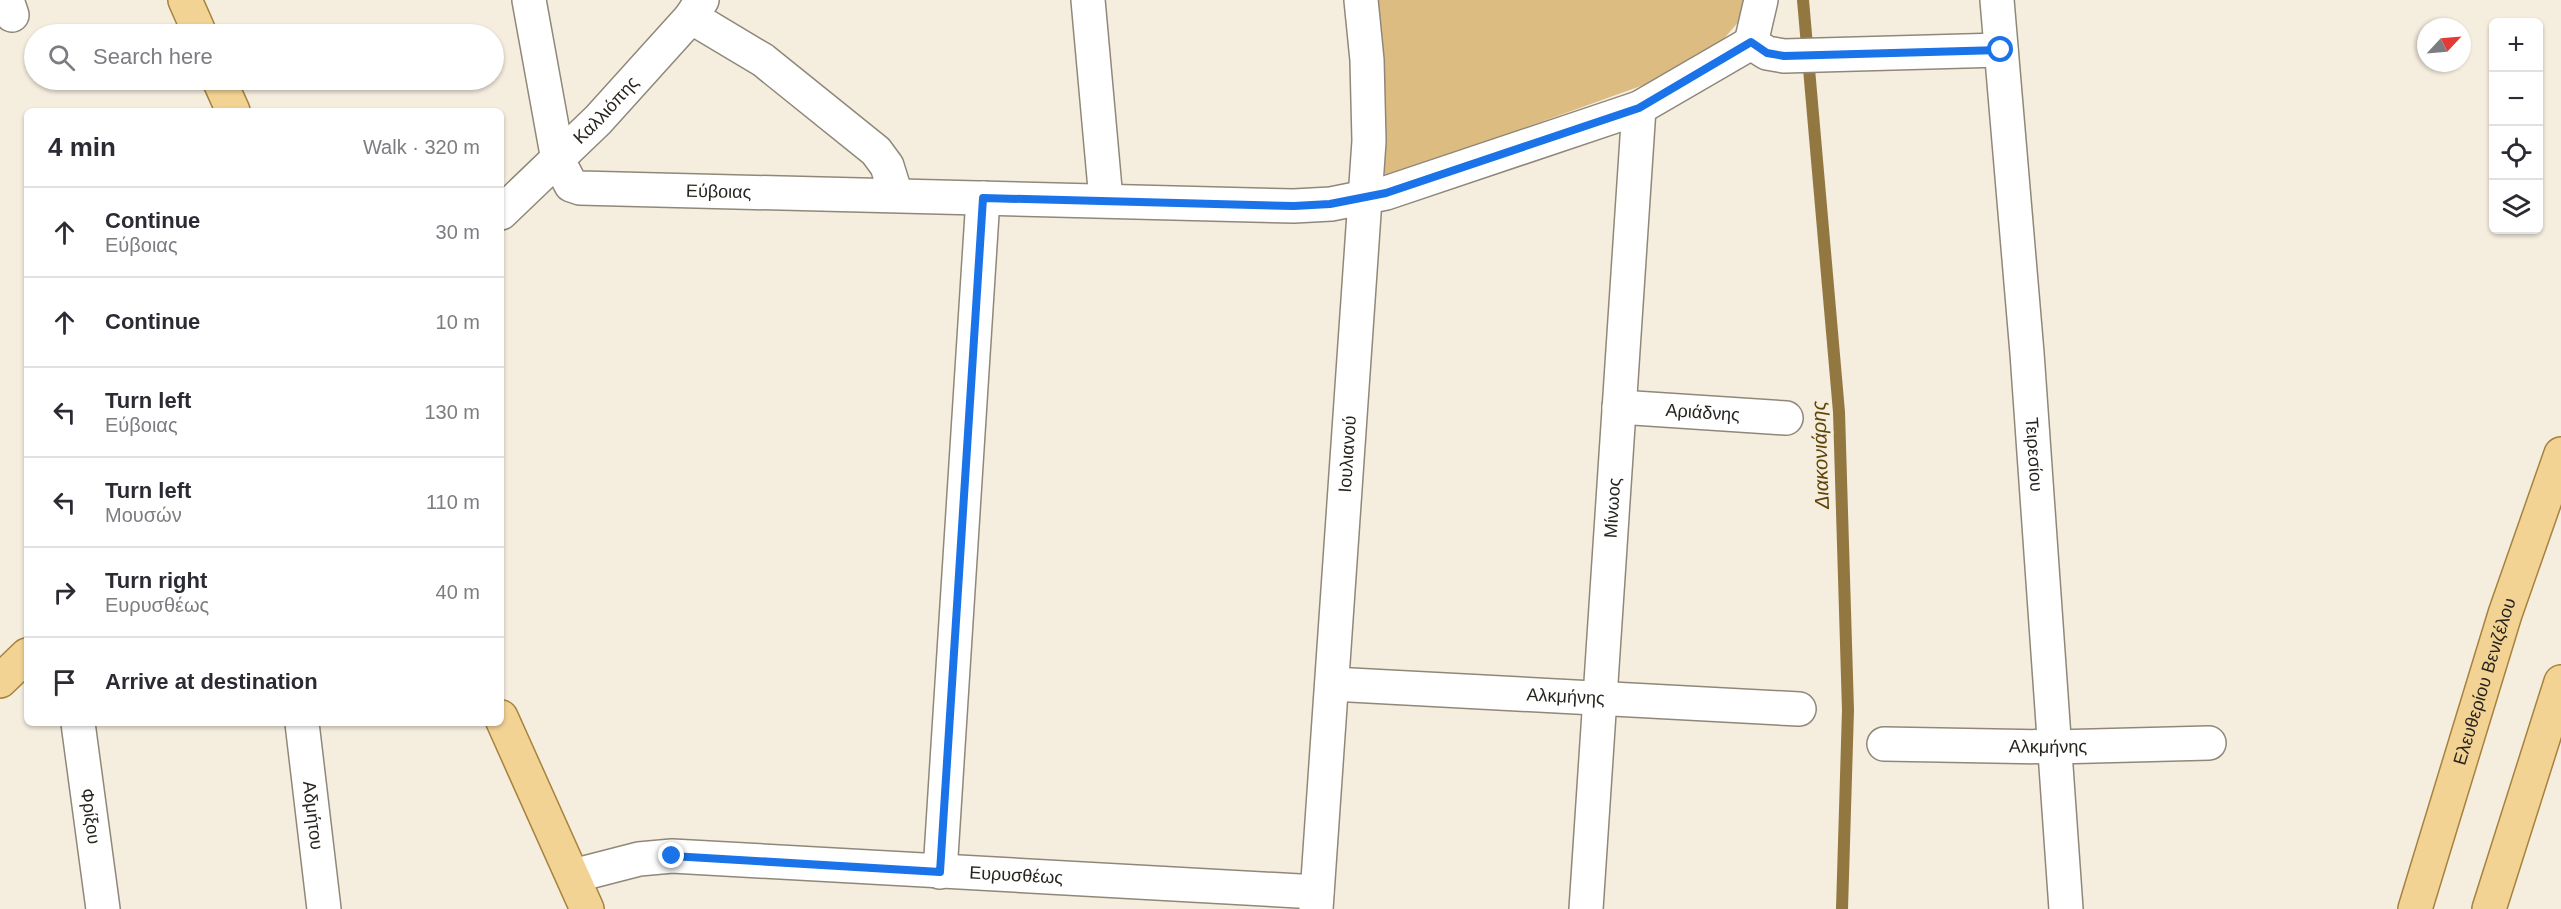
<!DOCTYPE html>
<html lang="en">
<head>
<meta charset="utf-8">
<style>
  :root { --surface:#fff; --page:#f7f7f7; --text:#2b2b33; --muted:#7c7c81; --line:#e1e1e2 }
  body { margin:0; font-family:Arial,sans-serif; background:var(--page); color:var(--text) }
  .controls { position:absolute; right:18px; top:18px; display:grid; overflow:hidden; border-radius:9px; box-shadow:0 2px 4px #0004 }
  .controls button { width:54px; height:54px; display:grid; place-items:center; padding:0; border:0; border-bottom:2px solid var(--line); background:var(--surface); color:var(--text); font:30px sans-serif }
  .compass { position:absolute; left:2417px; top:18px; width:54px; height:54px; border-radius:50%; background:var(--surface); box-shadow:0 2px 4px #0004; rotate:64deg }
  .stop { position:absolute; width:18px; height:18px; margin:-14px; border:4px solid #1a73e8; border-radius:50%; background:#fff }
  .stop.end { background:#1a73e8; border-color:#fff; box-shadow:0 2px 6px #0008 }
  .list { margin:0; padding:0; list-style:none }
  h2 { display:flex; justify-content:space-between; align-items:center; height:78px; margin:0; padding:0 24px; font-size:26px }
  h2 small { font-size:20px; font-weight:400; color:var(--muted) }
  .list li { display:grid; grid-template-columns:39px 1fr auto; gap:18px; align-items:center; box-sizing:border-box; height:90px; padding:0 24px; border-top:2px solid var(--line) }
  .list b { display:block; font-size:22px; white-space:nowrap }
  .list p { margin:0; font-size:20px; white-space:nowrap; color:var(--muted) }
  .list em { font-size:20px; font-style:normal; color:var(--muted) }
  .icon { flex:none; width:33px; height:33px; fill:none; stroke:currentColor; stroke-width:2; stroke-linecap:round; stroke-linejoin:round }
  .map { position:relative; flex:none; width:2561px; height:909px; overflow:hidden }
  .search { position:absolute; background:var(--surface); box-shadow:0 2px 4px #0004; left:24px; top:24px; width:480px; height:66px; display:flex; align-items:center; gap:15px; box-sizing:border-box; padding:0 21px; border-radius:33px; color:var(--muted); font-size:22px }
  .panel { position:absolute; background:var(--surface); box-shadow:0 2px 4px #0004; left:24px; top:108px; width:480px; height:618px; border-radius:9px }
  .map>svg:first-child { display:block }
  .green { fill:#ddbc82 }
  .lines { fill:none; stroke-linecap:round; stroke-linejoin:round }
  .stream { stroke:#937741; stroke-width:12 }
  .minor-casing { stroke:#8f887a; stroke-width:36 }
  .major-casing { stroke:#a6823d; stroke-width:36 }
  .minor { stroke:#fff; stroke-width:33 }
  .major { stroke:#f2d394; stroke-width:33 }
  .route { stroke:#1a73e8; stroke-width:8 }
  .labels { text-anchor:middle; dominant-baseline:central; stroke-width:6; stroke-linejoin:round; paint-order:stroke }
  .street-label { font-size:18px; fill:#27241f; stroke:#f5edde }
  .water-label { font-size:20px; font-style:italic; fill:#5f4406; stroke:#f5edde }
</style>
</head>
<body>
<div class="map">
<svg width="2561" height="909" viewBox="0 0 2561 909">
  <rect width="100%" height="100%" fill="#f5edde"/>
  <polygon class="green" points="1372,0 1749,0 1747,12 1702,64 1385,178"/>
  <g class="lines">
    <polyline class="stream" points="1803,0 1839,412 1848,710 1842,909"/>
    <g class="minor-casing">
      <g id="minor">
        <polyline points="7,0 12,15"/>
        <path id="s1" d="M529,0L558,160L571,185L580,188L1294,206L1331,204L1386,193L1639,108L1751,43"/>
        <polyline points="1088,0 1106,200"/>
        <path id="s2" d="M1997,0L2027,353L2066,909"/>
        <polyline points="691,17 763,60 876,151 887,166 896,195"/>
        <polyline points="1751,43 1767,53 1784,56 2001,50"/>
        <polyline points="1751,43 1761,0"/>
        <path id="s3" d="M501,213L598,120L691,17L702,0"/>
        <path id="s4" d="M1619,407L1786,418"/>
        <path id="s5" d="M1332,684L1799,709"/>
        <path id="s6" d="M78,723L103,909"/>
        <path id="s7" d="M302,723L324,909"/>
        <path id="s8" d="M1884,744L2055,747L2209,743"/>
        <polyline points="940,872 983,198"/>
        <path id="s9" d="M573,876L639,859L672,856L1317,892"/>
        <path id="s10" d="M1316,909L1369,141L1367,60L1361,0"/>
        <path id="s11" d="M1586,909L1639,108"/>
      </g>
    </g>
    <g class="major-casing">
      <g id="major">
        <polyline points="185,0 200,34"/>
        <polyline points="219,80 233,111"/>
        <polyline points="0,681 27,655"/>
        <polyline points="501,717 587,909"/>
        <path id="s12" d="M2415,909L2505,614L2561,454"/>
        <polyline points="2489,909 2561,682"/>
      </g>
    </g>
    <use href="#minor" class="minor"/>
    <use href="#major" class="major"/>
  </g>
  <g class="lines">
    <polyline class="route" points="672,856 940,872 983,198 1294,206 1330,204 1386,193 1639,108 1751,42 1767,53 1784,56 2001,50"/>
  </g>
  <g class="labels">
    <g class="street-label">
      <text stroke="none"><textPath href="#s3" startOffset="147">Καλλιόπης</textPath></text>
      <text stroke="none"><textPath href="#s1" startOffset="339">Εύβοιας</textPath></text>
      <text stroke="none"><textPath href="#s4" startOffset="84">Αριάδνης</textPath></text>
      <text stroke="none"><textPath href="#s2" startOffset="456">Τειρεσίου</textPath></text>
      <text stroke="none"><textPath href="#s10" startOffset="456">Ιουλιανού</textPath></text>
      <text stroke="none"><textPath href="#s11" startOffset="402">Μίνωος</textPath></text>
      <text stroke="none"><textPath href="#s12" startOffset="238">Ελευθερίου Βενιζέλου</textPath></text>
      <text stroke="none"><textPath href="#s5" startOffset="234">Αλκμήνης</textPath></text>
      <text stroke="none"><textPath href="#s8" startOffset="164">Αλκμήνης</textPath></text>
      <text stroke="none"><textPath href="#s6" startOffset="94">Φρίξου</textPath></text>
      <text stroke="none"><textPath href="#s7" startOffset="93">Αδμήτου</textPath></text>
      <text stroke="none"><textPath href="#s9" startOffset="446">Ευρυσθέως</textPath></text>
    </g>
    <g class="water-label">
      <text transform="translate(1820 455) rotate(-92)">Διακονιάρης</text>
    </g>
  </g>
</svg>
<div class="controls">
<button>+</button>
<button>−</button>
<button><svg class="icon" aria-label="locate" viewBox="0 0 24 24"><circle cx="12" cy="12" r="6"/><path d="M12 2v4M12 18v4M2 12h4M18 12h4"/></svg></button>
<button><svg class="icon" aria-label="layers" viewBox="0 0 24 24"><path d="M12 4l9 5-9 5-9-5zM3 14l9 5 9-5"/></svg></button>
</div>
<svg class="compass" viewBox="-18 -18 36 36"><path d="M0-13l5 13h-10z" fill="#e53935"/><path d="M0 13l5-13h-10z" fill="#7c7c81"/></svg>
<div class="stop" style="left:2001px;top:50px"></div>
<div class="stop end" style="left:672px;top:856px"></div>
<div class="search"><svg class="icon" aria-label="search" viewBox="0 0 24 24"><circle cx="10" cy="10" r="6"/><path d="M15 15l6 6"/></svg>Search here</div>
<section class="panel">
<h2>4 min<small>Walk · 320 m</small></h2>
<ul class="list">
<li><svg class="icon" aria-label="ahead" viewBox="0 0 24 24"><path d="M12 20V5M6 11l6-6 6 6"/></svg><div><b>Continue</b><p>Εύβοιας</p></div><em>30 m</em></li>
<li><svg class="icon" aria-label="ahead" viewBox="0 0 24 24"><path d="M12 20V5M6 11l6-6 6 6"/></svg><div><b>Continue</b></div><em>10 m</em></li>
<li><svg class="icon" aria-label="left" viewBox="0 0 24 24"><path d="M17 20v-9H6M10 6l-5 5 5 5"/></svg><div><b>Turn left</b><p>Εύβοιας</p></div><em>130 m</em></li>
<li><svg class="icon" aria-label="left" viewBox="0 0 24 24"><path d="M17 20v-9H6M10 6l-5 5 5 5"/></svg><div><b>Turn left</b><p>Μουσών</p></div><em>110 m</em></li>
<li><svg class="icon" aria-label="right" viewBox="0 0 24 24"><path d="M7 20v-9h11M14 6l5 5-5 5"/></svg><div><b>Turn right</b><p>Ευρυσθέως</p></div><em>40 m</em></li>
<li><svg class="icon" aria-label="arrive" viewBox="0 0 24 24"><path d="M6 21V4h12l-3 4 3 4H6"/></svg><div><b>Arrive at destination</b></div></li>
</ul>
</section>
</div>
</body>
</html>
